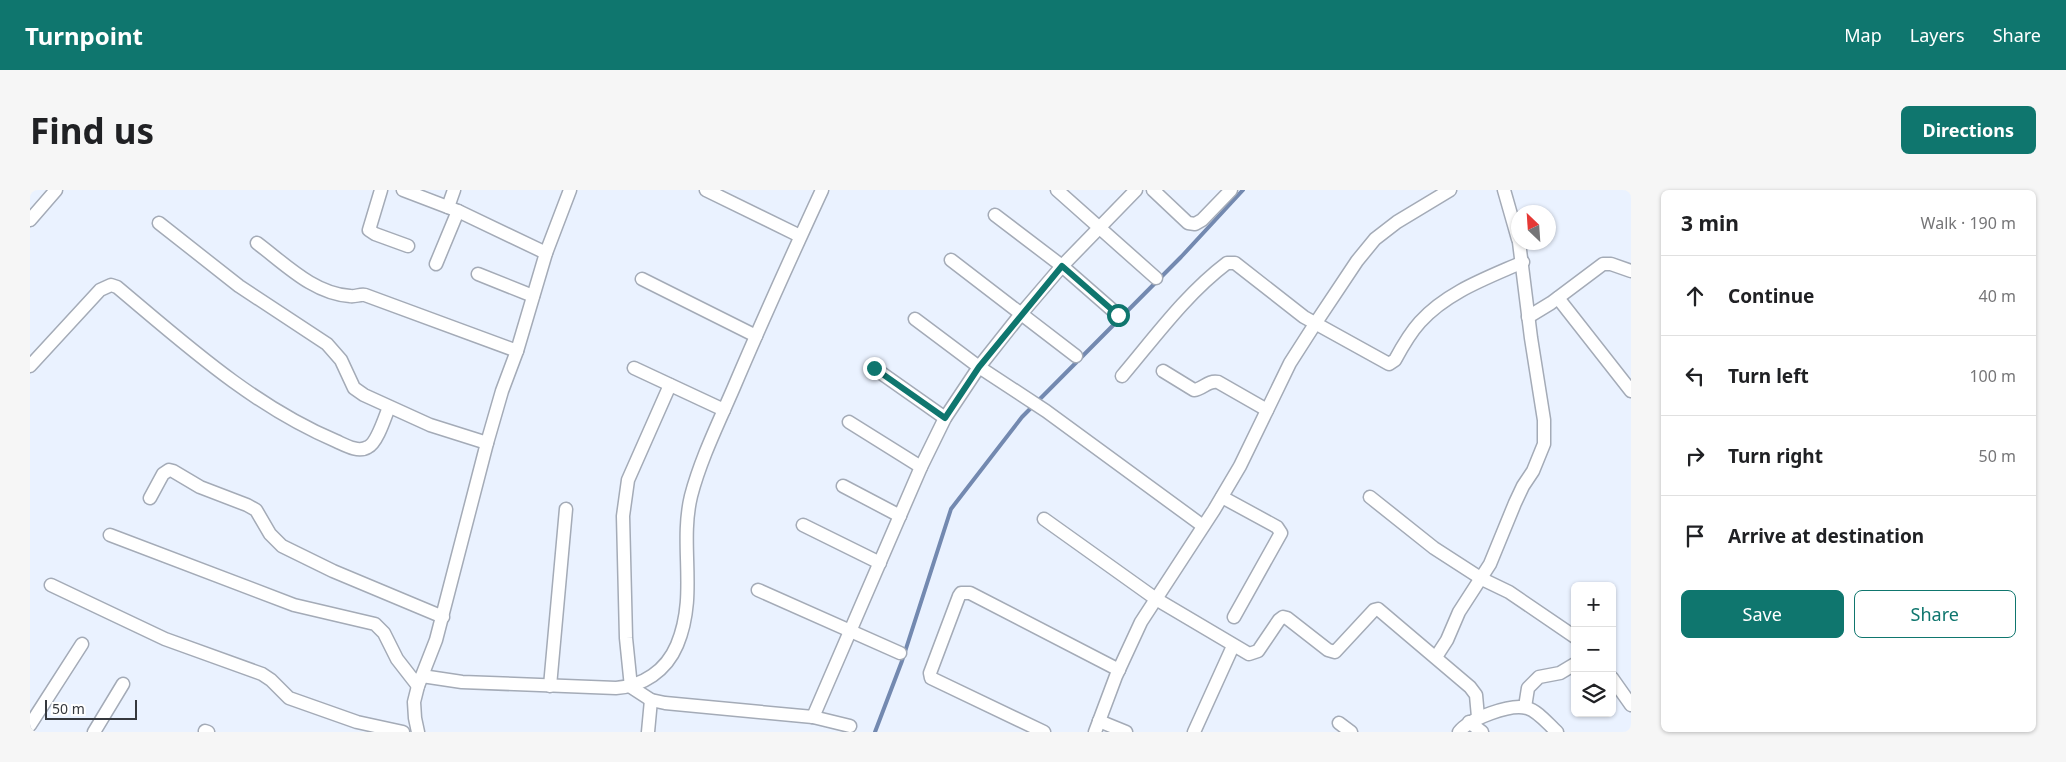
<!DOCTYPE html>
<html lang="en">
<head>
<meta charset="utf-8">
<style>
  :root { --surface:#fff; --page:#f6f6f6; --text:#202124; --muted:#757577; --line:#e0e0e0; --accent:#0f766e }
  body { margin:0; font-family:"Noto Sans",sans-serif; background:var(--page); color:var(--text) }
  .controls { position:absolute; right:15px; bottom:15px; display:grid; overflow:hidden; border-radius:8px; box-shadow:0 1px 4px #0004 }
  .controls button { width:45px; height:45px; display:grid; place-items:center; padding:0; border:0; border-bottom:1px solid var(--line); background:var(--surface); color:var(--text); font:25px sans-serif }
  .compass { position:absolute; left:1481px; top:15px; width:45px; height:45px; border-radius:50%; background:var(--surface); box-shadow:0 1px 4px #0004; rotate:335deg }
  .scale { position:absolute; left:15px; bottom:12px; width:92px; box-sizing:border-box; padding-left:5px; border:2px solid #35383d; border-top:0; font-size:14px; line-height:18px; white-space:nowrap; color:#35383d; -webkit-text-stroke:4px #fefefe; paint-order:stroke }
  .stop { position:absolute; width:15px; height:15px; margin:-11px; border:4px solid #0f766e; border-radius:50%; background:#fff }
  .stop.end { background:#0f766e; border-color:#fff; box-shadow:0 1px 5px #0008 }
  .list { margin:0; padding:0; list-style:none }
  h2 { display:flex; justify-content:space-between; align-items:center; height:65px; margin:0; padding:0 20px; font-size:21px }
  h2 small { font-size:16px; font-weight:400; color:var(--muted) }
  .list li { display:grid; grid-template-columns:32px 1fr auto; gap:15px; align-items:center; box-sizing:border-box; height:80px; padding:0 20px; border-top:1px solid var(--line) }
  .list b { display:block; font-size:19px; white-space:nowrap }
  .list em { font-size:16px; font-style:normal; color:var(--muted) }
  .actions { display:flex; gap:10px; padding:15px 20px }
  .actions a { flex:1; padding:11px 0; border:1px solid var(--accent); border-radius:8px; text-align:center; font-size:18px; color:var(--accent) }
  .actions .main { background:var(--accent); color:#fff }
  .icon { flex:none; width:28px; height:28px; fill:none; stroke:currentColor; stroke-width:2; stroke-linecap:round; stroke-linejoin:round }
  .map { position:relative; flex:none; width:1601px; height:542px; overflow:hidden; border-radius:8px }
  header { display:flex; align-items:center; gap:30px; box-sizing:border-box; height:70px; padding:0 25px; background:var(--accent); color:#fff }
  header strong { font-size:24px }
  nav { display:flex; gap:28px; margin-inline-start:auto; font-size:18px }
  .intro { display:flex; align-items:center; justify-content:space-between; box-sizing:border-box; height:120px; padding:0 30px }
  h1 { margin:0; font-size:35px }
  .button { padding:12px 22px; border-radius:8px; background:var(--accent); color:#fff; font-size:18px; font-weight:700 }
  main { display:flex; gap:30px; padding:0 30px }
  aside { flex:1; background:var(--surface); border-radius:8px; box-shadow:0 1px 4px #0004 }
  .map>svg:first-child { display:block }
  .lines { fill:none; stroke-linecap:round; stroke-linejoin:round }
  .stream { stroke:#7389b0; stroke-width:4 }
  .minor-casing { stroke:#a4abb7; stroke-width:15 }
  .minor { stroke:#fff; stroke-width:12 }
  .route { stroke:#0f766e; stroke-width:6 }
</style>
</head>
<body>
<header>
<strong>Turnpoint</strong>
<nav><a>Map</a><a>Layers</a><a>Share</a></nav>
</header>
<div class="intro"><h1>Find us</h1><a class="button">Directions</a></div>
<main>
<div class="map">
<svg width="1601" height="542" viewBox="0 0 1601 542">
  <rect width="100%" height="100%" fill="#eaf2ff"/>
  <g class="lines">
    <polyline class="stream" points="845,542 872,471 921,319 992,227 1151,67 1213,0"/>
    <g class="minor-casing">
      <g id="minor">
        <polyline points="351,0 339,40 345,44 378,56"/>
        <polyline points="373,0 428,21 516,63"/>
        <polyline points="676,0 770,46"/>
        <polyline points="1027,0 1126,88"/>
        <polyline points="1123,0 1158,33 1165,34 1172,30 1201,0"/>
        <polyline points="1474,0 1488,49"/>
        <polyline points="418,17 424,0"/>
        <polyline points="965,25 1032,76 1088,125"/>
        <polyline points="0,30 26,0"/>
        <polyline points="129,33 209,96 297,154 311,170 324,198 334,205 400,235 457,253"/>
        <path d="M227,53C255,74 284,104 320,106C325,107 330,104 335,105L487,161"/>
        <polyline points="921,70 1046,166"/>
        <polyline points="406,74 428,21"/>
        <polyline points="448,84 503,106"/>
        <polyline points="612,89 726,146"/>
        <polyline points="1528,108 1601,201"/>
        <polyline points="1498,127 1521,113 1573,74 1581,74 1601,81"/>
        <polyline points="885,129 949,177 1016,221 1173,336"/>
        <path d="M0,176L70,100L81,95L87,97C155,154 223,216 306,251C315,255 328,263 338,257C347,253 355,227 359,217"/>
        <polyline points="604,178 694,220"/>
        <polyline points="844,178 915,228"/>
        <path d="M1133,181L1164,200C1173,199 1178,190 1188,192L1237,220"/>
        <path d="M1092,186C1125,147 1156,104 1197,73H1205L1274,127L1359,174L1365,170C1372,157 1380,143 1390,132C1417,102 1457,88 1493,72"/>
        <polyline points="640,195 598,290 593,326 596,448 601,497 621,510 635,513 783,527 820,536"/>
        <polyline points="819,232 891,277"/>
        <polyline points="813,296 870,326"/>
        <polyline points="1192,307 1247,337 1251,343 1204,427"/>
        <polyline points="1340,307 1404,358 1452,389 1479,402 1545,447"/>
        <polyline points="120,308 133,284 139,280 143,281 170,297 217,315 226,320 240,344 252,356 303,381 413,427"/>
        <polyline points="1014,329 1126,409 1219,464 1228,461 1249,430 1253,427 1257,428 1298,460 1305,462 1344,420 1348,419 1440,497 1446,505 1448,527"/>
        <polyline points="773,335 850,373"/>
        <polyline points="80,345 264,415 345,434 354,443 367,469 388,496"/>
        <polyline points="21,395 135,449 232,484 241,490 259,508 327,532 373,542"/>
        <polyline points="728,400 870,463"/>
        <polyline points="1406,467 1417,450 1429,422 1460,374 1485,313 1493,296 1503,281 1514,254 1514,230 1501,148 1489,52"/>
        <path d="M392,486L432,492L586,498C613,496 636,481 647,455C668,405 649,356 661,306C671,268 689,232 704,197C732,131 762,65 792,0"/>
        <polyline points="1582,488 1601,515"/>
        <polyline points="520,496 536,319"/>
        <polyline points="1495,517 1498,498 1509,487 1530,483 1545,474"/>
        <polyline points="783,527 891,277 915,228 949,177 991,124 1032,76 1106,0"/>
        <polyline points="1069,531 1096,542"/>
        <polyline points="1439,532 1452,542"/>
        <polyline points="1309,533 1321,542"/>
        <polyline points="0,535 52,454"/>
        <polyline points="175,541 178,542"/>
        <polyline points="64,542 93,494"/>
        <polyline points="388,542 385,528 384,512 388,496 406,450 457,253 472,201 487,161 516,63 540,0"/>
        <polyline points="618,542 621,510"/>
        <polyline points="1014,542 901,488 900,483 929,406 931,403 940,403 1089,480"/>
        <polyline points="1065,542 1086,486 1111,432 1184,320 1210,276 1260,173 1285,134 1327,71 1345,49 1367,32 1420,0"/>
        <polyline points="1164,542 1203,456"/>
        <path d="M1429,542C1439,529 1481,513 1497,518C1508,521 1518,534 1527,542"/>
      </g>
    </g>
    <use href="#minor" class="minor"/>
  </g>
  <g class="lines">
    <polyline class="route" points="844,178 915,228 949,177 1032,76 1088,125"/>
  </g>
</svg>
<div class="controls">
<button>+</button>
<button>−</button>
<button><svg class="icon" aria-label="layers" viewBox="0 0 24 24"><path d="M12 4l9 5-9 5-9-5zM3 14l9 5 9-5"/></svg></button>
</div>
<svg class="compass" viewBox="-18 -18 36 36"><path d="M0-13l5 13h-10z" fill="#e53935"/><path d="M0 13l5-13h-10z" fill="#757577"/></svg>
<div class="scale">50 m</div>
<div class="stop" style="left:1088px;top:125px"></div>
<div class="stop end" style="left:844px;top:178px"></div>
</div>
<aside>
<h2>3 min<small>Walk · 190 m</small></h2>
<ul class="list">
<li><svg class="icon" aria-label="ahead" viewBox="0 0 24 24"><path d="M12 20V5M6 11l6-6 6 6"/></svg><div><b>Continue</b></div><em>40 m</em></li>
<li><svg class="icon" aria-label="left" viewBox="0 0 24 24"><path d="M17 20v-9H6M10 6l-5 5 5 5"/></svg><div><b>Turn left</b></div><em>100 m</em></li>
<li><svg class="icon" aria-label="right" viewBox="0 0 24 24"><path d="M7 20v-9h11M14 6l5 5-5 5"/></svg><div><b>Turn right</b></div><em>50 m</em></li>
<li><svg class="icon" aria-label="arrive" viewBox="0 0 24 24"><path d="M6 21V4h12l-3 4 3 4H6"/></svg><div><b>Arrive at destination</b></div></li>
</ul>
<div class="actions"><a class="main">Save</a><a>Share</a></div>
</aside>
</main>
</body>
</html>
